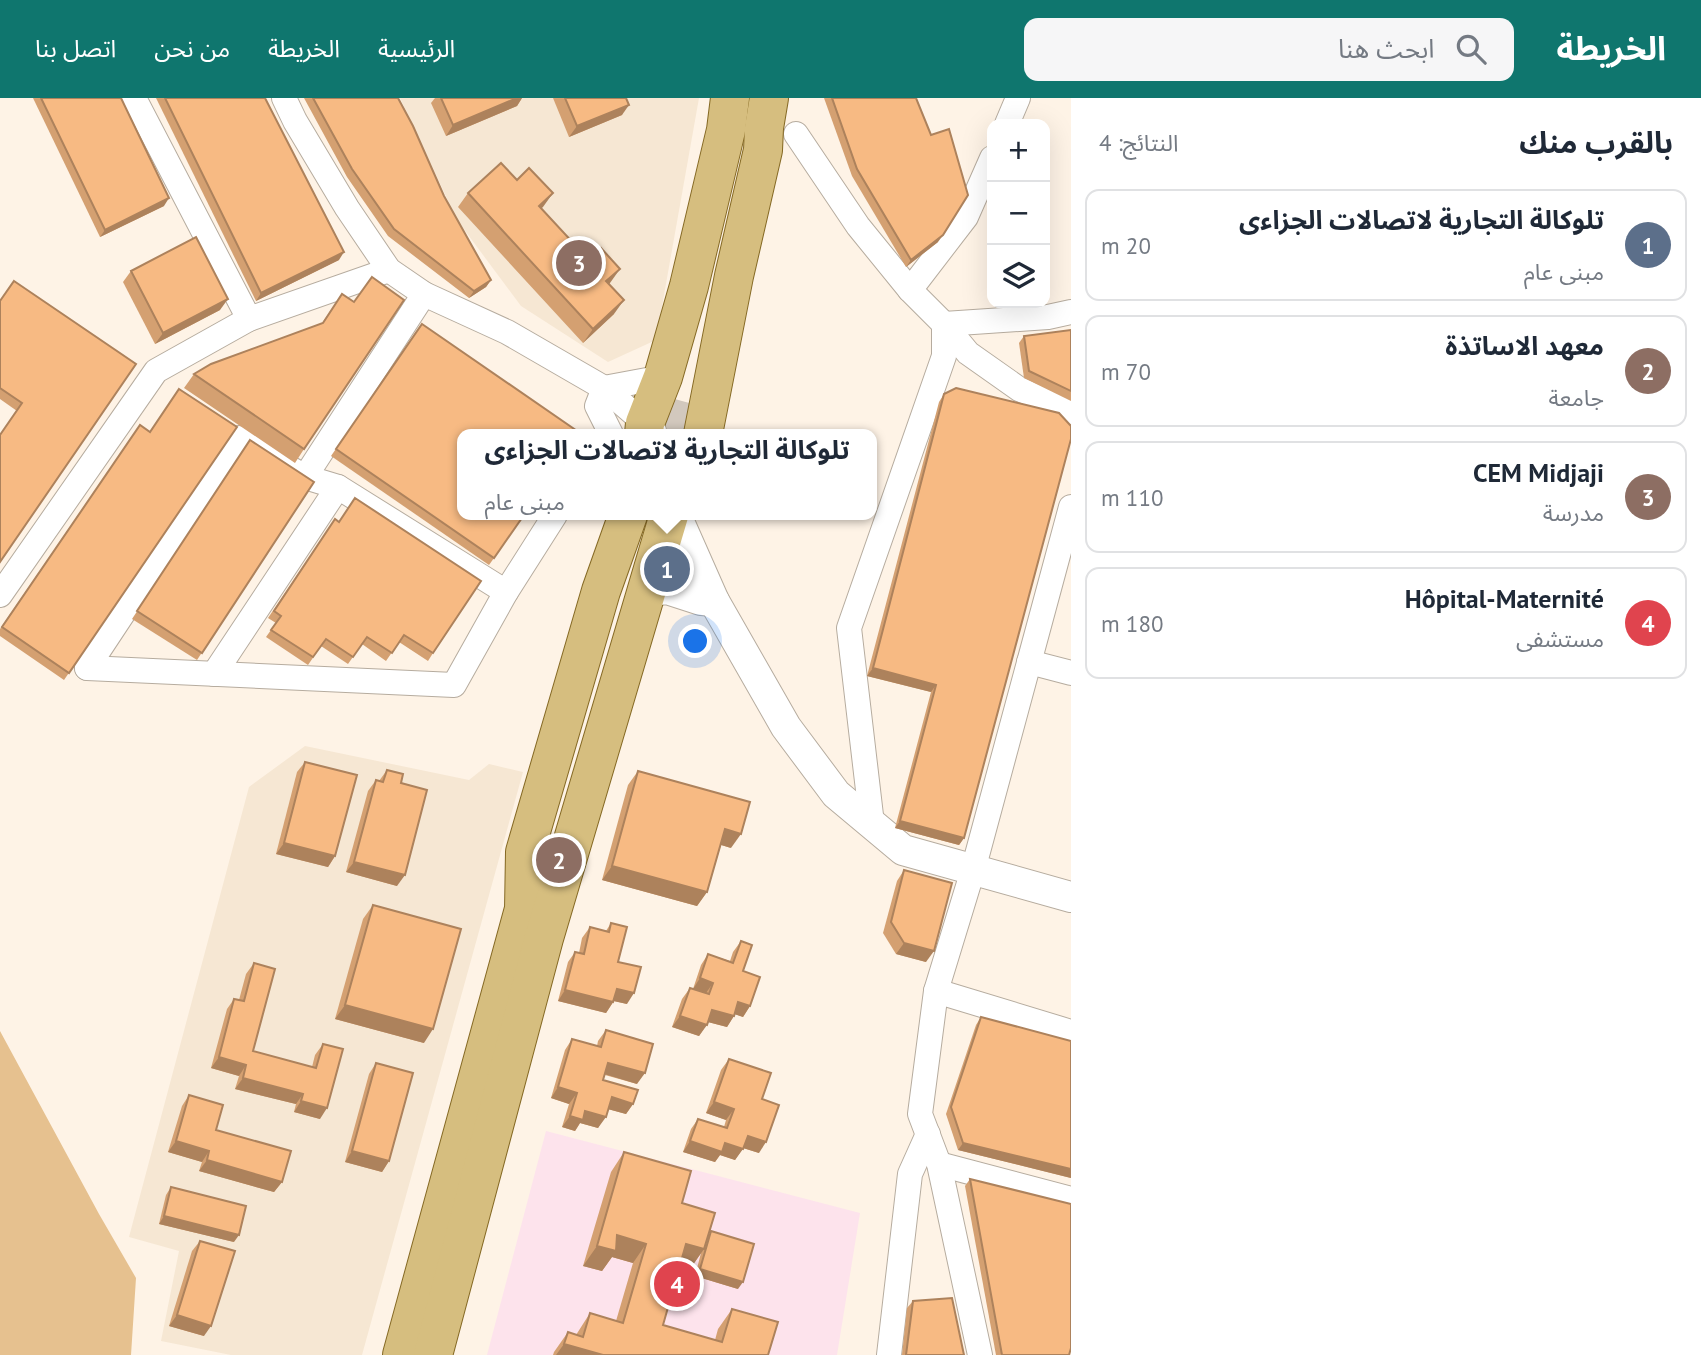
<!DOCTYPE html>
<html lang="ar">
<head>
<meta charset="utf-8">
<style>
  :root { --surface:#fff; --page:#f6f6f7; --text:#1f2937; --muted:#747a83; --line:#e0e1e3; --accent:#0f766e }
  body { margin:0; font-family:"PT Sans","Noto Sans Arabic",sans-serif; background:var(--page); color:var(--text); direction:rtl }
  .controls { position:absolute; right:21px; top:21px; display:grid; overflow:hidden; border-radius:14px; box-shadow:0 7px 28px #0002 }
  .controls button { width:63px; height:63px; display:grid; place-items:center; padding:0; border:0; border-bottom:2px solid var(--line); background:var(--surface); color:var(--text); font:35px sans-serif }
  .you { position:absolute; left:696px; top:544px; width:24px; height:24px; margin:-18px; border:5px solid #fff; border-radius:50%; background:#1a73e8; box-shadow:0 0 0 10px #1a73e833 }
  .badge { display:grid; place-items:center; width:46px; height:46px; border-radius:50%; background:var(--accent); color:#fff; font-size:23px; font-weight:700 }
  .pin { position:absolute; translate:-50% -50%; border:4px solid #fff; box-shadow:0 2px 7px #0006 }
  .popup { position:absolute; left:457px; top:331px; width:420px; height:91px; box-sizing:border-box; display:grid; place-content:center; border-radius:14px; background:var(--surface); filter:drop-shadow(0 2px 5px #0005); font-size:23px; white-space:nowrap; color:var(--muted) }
  .popup b { font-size:26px; color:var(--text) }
  .popup::after { content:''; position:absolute; left:50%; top:100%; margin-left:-14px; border:14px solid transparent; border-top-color:var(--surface) }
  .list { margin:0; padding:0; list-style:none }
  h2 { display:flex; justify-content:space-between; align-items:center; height:91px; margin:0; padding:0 28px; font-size:30px }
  h2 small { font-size:23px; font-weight:400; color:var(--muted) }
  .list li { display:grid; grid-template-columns:46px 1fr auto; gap:21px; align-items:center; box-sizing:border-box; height:112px; margin:0 14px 14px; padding:0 14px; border:2px solid var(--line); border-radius:14px }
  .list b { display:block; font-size:26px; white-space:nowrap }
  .list p { margin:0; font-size:23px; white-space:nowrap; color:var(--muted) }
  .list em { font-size:23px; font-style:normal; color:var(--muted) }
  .icon { flex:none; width:38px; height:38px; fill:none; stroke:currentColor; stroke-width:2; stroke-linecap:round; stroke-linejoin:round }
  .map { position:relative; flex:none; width:1071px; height:1257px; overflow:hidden; direction:ltr }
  header { display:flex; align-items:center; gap:42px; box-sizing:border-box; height:98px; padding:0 35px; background:var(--accent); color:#fff }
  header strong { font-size:33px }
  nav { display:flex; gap:38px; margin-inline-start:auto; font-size:24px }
  .search { width:490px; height:63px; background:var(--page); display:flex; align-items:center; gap:18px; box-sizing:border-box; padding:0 24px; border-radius:14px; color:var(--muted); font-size:26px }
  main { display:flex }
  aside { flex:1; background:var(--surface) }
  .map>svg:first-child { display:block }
  .built { fill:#f6e7d3 }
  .medical { fill:#fde3ec }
  .green { fill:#e6c18f }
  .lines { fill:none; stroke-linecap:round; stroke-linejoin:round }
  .primary-tunnel { stroke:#d2c8bd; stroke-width:38; stroke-dasharray:38 19; stroke-linecap:butt }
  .minor-casing { stroke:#b6ac9f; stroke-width:26 }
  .tertiary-casing { stroke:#b6ac9f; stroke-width:32 }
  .primary-casing { stroke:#856924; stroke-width:40 }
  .minor { stroke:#fff; stroke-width:24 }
  .tertiary { stroke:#fff; stroke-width:30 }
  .primary { stroke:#d6be7f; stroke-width:38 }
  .wall { fill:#d4a071 }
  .shaded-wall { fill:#ad825c }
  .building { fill:#f7ba83; stroke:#ad825c; stroke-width:2 }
</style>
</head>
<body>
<header>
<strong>الخريطة</strong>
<div class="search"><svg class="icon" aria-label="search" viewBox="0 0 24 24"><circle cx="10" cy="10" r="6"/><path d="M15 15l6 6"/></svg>ابحث هنا</div>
<nav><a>الرئيسية</a><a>الخريطة</a><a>من نحن</a><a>اتصل بنا</a></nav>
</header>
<main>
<aside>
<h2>بالقرب منك<small>النتائج: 4</small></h2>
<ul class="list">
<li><span class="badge" style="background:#5c6f8a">1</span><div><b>تلوكالة التجارية لاتصالات الجزاءى</b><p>مبنى عام</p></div><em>20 m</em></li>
<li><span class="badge" style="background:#8d6e63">2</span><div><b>معهد الاساتذة</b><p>جامعة</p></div><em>70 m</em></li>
<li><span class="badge" style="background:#8d6e63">3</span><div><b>CEM Midjaji</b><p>مدرسة</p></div><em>110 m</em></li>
<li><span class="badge" style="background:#e0444e">4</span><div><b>Hôpital-Maternité</b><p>مستشفى</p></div><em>180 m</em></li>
</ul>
</aside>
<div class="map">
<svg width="1071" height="1257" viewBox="0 0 1071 1257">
  <rect width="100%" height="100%" fill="#fef3e6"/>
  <g class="built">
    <polygon points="400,0 699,0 656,242 608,264 521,208 457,122"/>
    <polygon points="305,648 469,682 489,666 523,674 362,1257 231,1257 161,1243 179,1153 129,1139 249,689"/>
  </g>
  <polygon class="medical" points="546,1033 860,1115 837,1257 487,1257"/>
  <polygon class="green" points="0,933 99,1116 136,1180 131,1257 0,1257"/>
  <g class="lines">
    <polyline class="primary-tunnel" points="673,336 682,303"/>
    <g class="minor-casing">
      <g id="minor">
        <polyline points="134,0 249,221"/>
        <polyline points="284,0 295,23 347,110 389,172 424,196 507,234 604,290 654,333"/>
        <polyline points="1007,26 1018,0"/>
        <polyline points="796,36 858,128 910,192 944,226 968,255 1019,291 1071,314"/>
        <polyline points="910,192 966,119 992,60"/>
        <polyline points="604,290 663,279"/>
        <polyline points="604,290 597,308 611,336"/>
        <polyline points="305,379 424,196"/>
        <polyline points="0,497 156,273 249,221 389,172"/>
        <polyline points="1029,564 1071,575"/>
        <polyline points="87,570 239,340 305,379 338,389 506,494"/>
        <polyline points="87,570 454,587 506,494 555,417"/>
        <polyline points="214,576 338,389"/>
        <polyline points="872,726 849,530 944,258 944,226 1048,219 1071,214"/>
        <polyline points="936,893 1071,934"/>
        <polyline points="939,1066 1071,1101"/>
        <polyline points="889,1257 910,1076 928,1036"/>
        <polyline points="980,1257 939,1066 920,1016 936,893 973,772 1071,409"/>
      </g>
    </g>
    <g class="tertiary-casing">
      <g id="tertiary">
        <polyline points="676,417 714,503 786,629 836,696 903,752 1071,799"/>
        <polyline points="647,494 667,491 701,502 714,503"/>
      </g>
    </g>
    <g class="primary-casing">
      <g id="primary">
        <polyline points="644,336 645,325 663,279 689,188 726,32 730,0"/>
        <polyline points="703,336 734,178 763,52 764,30 769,0"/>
        <polyline points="402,1257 524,811 525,754 601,493 628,417"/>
        <polyline points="433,1257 544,840 669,417"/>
      </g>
    </g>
    <use href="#minor" class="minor"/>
    <use href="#tertiary" class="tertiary"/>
    <use href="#primary" class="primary"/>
  </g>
  <g class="wall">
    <polygon points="33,0 121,0 164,108 100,139"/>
    <polygon points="156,0 265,0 339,162 256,203"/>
    <polygon points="304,0 398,0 444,98 491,182 486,189 469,200 388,138 347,79"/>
    <polygon points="435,0 522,0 517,8 446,38 431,5"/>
    <polygon points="553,0 626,0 622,17 569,39"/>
    <polygon points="824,0 916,0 931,37 938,144 906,169 852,78"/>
    <polygon points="517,82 553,95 541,110 610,185 609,186 614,216 583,245 458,109 468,95"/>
    <polygon points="131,173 220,212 155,246 123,184"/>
    <polygon points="342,196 304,351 295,365 184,290 194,276 322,225"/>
    <polygon points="0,203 136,266 17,313 0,301"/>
    <polygon points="422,226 494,460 489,467 331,358"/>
    <polygon points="1071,232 1071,303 1024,280 1019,245 1024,238"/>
    <polygon points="944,296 964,740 959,747 895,730 931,594 867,578 939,304"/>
    <polygon points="140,327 150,334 237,329 64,582 0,538 0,531"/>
    <polygon points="250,342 314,384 197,562 132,521"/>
    <polygon points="335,421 433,555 428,563 399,544 386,563 362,546 348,566 321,548 308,567 266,539 276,525 268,520"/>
    <polygon points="305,664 335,758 328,769 276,756 297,674"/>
    <polygon points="387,672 401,685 397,788 346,774 368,693 376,682 379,683"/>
    <polygon points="638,673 731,750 721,747 707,794 697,808 602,782 628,687"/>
    <polygon points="904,772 926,864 896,856 883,835 897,783"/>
    <polygon points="373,807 424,945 335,921 363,821"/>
    <polygon points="611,825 627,906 614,903 606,915 558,903 568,864 575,854 579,855 582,840 590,829 606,833"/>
    <polygon points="741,843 743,873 750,908 743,919 735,916 727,929 708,924 699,938 672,929 682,901 690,890 693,891 701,867 708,856 730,863 733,854"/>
    <polygon points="254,865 253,953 312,969 315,957 323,946 320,1021 294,1014 296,1006 235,991 239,978 211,970 227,911 234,901 239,902 246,876"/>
    <polygon points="981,919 1071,943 1071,1080 958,1052 946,1016 976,927"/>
    <polygon points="606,932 637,986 605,977 603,982 633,1006 626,1016 608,1011 598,1030 580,1025 575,1033 562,1029 569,1006 551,1000 565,952 572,941 597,948 598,943"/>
    <polygon points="729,961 762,1001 759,1055 743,1050 735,1062 720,1057 715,1064 683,1054 691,1031 698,1021 724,1029 726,1022 706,1015 721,972"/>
    <polygon points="376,965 389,1063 382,1074 345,1064 369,976"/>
    <polygon points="189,997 216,1032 282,1084 274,1094 199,1073 202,1064 168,1054 182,1008"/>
    <polygon points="624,1054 682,1105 709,1137 711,1133 738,1191 695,1178 701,1155 690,1171 680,1168 663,1227 715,1242 718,1231 732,1211 768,1257 553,1257 554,1254 568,1234 576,1237 590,1215 616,1223 633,1165 612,1159 602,1173 583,1168 611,1074"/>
    <polygon points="970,1081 1069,1257 996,1257 965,1088"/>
    <polygon points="171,1089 234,1144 159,1126 166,1097"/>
    <polygon points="200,1143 204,1238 169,1228 192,1153"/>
    <polygon points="913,1203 964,1257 902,1257 907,1210"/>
  </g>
  <g class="shaded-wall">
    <polygon points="517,0 522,0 517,8 446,38 453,27"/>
    <polygon points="629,7 622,17 569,39 577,28"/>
    <polygon points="553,95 543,109 529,122 539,108"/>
    <polygon points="169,100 164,108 100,139 105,132"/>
    <polygon points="943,137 938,144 906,169 911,162"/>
    <polygon points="344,154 339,162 256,203 261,195"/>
    <polygon points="620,171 610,185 596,197 606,183"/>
    <polygon points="491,182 486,189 469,200 474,193"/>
    <polygon points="228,201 220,212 155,246 163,235"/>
    <polygon points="624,202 614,216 583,245 593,231"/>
    <polygon points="873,570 936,587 931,594 867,578"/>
    <polygon points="900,723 964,740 959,747 895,730"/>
    <polygon points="725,731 741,736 731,750 715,745"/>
    <polygon points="284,745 335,758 328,769 276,756"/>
    <polygon points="354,764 405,777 397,788 346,774"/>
    <polygon points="612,768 707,794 697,808 602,782"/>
    <polygon points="904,845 934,853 926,864 896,856"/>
    <polygon points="700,880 713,885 706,895 693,891"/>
    <polygon points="617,891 634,895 627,906 609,902"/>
    <polygon points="565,892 613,904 606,915 558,903"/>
    <polygon points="738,904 750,908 743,919 731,915"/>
    <polygon points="345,907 433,931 424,945 335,921"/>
    <polygon points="712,912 734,918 727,929 704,923"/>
    <polygon points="680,918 707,927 699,938 672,929"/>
    <polygon points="219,959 246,967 239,978 211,970"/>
    <polygon points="608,965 645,975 637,986 601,975"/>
    <polygon points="243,980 303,996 296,1006 235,991"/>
    <polygon points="558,989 577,995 569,1006 551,1000"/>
    <polygon points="612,999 633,1006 626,1016 604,1010"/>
    <polygon points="301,1003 327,1010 320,1021 294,1014"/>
    <polygon points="714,1004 734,1011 726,1022 706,1015"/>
    <polygon points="585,1013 606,1019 598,1030 580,1025 575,1033 562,1029 570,1018"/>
    <polygon points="748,1038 766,1044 759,1055 740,1049"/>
    <polygon points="176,1043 209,1053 202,1064 168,1054"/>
    <polygon points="690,1043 725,1045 743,1051 735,1062 720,1057 715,1064 683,1054"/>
    <polygon points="963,1045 1071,1071 1071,1080 958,1052"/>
    <polygon points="352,1053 389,1063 382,1074 345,1064"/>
    <polygon points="207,1062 282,1084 274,1094 199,1073"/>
    <polygon points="164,1118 239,1137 234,1144 159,1126"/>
    <polygon points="617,1137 646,1146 633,1165 612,1159 602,1173 583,1168 597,1148"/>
    <polygon points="686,1146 704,1151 690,1171 673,1166"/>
    <polygon points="700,1171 743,1184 738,1191 695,1178"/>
    <polygon points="177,1217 211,1228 204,1238 169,1228"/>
    <polygon points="564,1246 603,1257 556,1257"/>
  </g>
  <g class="building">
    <polygon points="41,0 121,0 169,100 105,132"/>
    <polygon points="165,0 265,0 344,154 261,195"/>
    <polygon points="313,0 398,0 413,28 444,98 491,182 474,193 394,131 352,71"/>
    <polygon points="441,0 517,0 453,27"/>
    <polygon points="565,0 626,0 629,7 577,28"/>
    <polygon points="832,0 916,0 931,37 949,31 968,97 943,137 911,162 857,71"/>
    <polygon points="501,65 517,82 529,70 553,95 539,108 589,162 601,150 620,171 606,183 624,202 593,231 468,95"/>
    <polygon points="196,139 228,201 163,235 131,173"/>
    <polygon points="372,179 404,202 304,351 194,276 211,266 323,225 342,196 354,204"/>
    <polygon points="14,183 136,266 0,464 0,337 22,305 0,290 0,203"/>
    <polygon points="422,226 580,335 580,336 462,336 462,417 524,417 494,460 336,351"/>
    <polygon points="1071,232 1071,293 1029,273 1024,238"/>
    <polygon points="956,290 1059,315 1071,328 1071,341 964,740 900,723 936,587 873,570 944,296"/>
    <polygon points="179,291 237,329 69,575 2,529 140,327 150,334"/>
    <polygon points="250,342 314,384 202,555 137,513"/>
    <polygon points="355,400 481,483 433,555 404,537 392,555 367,539 353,559 326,541 313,559 271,532 281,518 274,513 335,421 339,424"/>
    <polygon points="305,664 357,677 335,758 284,745"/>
    <polygon points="387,672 403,676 401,685 427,692 405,777 354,764 376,682 383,684"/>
    <polygon points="638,673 750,704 741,736 725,731 707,794 612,768"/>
    <polygon points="904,772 952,785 934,853 904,845 891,824"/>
    <polygon points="373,807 461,831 433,931 345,907"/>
    <polygon points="611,825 627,829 618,864 641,869 634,895 617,891 613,904 565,892 575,854 584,856 590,829 609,834"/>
    <polygon points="741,843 752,847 743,873 760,879 750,908 738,904 734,918 712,912 707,927 680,918 690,890 709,896 713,885 700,880 708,856 733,865"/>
    <polygon points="254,865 275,871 253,953 316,970 323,946 343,951 327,1010 301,1003 303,996 243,980 246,967 219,959 234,901 244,903"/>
    <polygon points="981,919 1071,943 1071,1071 963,1045 951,1009"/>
    <polygon points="606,932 653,946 645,975 608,965 603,982 638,992 633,1006 612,999 606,1019 585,1013 583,1022 570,1018 577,995 558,989 572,941 601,949"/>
    <polygon points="729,961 771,975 762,1001 779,1007 766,1044 748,1038 743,1051 725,1045 722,1054 690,1043 698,1021 727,1030 734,1011 714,1004"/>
    <polygon points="376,965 413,975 389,1063 352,1053"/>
    <polygon points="189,997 223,1007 216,1032 291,1053 282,1084 207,1062 209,1053 176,1043"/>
    <polygon points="624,1054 691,1073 682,1105 715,1115 704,1151 686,1146 663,1227 722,1244 732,1211 778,1224 768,1257 603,1257 564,1246 568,1234 583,1239 590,1215 623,1225 646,1146 617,1137 616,1153 597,1148"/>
    <polygon points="970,1081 1071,1106 1071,1250 1069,1257 1002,1257"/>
    <polygon points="171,1089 246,1108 239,1137 164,1118"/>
    <polygon points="711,1133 754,1146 743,1184 700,1171"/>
    <polygon points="200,1143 235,1153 211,1228 177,1217"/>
    <polygon points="952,1200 964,1257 906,1257 913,1203"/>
  </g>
</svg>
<div class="controls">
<button>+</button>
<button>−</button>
<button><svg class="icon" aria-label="layers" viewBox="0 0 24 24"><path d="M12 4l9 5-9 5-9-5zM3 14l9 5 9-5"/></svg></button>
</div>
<div class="you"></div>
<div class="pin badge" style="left:667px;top:471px;background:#5c6f8a">1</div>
<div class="popup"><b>تلوكالة التجارية لاتصالات الجزاءى</b>مبنى عام</div>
<div class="pin badge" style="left:559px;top:762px;background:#8d6e63">2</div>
<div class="pin badge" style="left:579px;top:165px;background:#8d6e63">3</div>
<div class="pin badge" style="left:677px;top:1186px;background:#e0444e">4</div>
</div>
</main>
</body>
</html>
